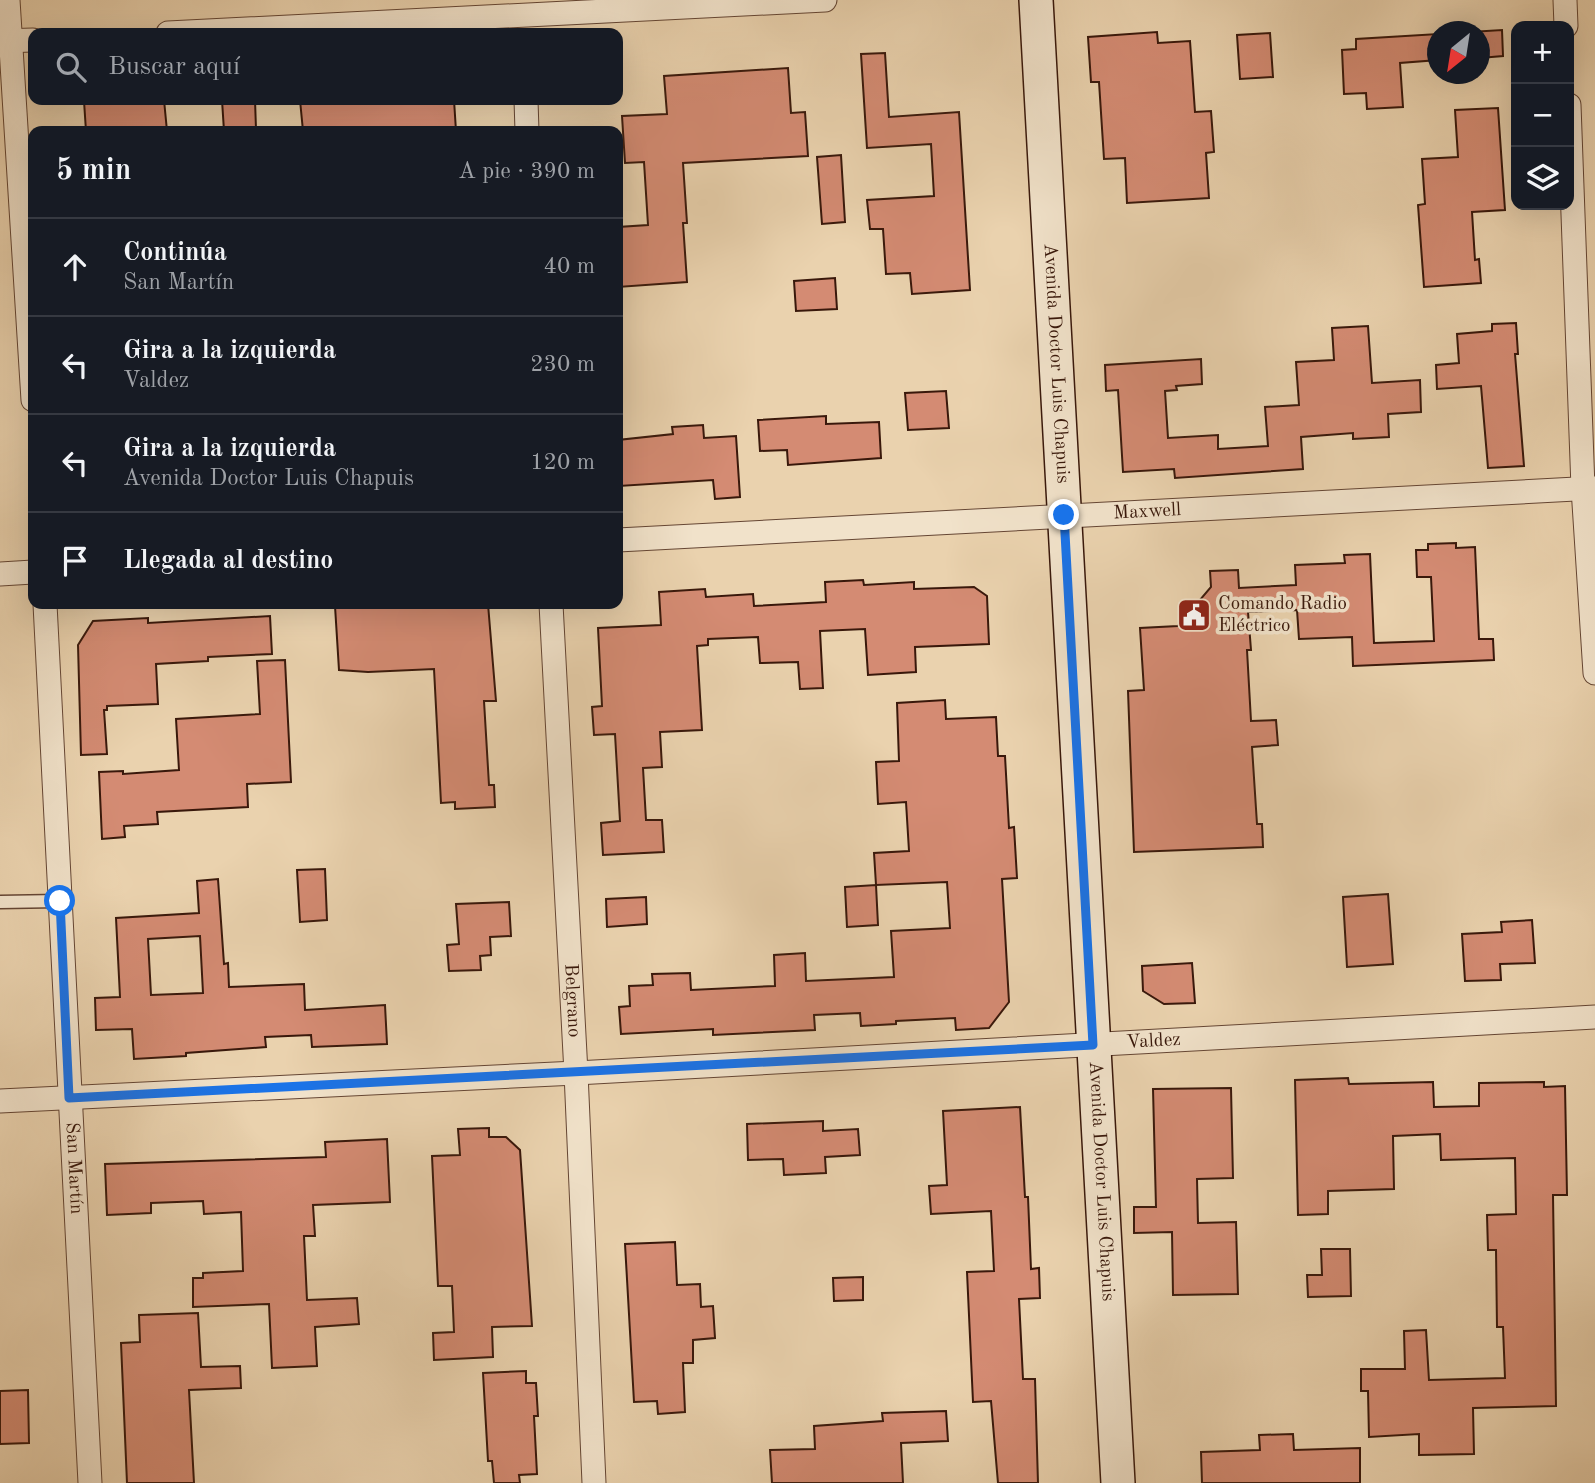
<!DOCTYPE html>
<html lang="es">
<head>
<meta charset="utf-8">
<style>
  :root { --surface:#171b24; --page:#242831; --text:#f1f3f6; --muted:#9ea1a6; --line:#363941 }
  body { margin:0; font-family:"Old Standard TT",serif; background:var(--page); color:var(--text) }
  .controls { position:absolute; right:21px; top:21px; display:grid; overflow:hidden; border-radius:14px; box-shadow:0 7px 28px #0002 }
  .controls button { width:63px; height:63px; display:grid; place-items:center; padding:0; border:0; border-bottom:2px solid var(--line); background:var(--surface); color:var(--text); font:35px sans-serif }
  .compass { position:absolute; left:1427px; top:21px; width:63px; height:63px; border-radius:50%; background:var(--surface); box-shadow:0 7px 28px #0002; rotate:210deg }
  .stop { position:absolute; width:21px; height:21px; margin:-16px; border:5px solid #1a73e8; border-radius:50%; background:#fff }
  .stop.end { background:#1a73e8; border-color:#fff; box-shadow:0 2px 7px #0008 }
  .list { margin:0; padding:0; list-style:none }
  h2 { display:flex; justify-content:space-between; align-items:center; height:91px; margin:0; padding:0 28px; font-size:30px }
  h2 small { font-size:23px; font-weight:400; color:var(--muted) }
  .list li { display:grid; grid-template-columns:46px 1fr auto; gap:21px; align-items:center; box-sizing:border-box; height:98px; padding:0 28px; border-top:2px solid var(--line) }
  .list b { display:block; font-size:26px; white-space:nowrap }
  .list p { margin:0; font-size:23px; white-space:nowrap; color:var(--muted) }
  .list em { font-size:23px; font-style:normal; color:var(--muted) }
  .icon { flex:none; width:38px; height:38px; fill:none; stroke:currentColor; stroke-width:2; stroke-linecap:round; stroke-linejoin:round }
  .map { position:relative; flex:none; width:1595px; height:1483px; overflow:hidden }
  .search { position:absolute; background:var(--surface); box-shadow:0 7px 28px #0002; left:28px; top:28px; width:595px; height:77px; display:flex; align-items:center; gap:18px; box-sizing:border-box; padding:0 24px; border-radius:14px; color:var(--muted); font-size:26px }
  .panel { position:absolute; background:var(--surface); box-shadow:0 7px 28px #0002; left:28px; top:126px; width:595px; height:483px; border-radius:14px }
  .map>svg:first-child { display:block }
  .building { fill:#d48b73; stroke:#39180b; stroke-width:2; fill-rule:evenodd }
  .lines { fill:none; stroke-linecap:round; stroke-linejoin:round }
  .lane-casing { stroke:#654634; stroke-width:15 }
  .street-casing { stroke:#654634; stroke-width:25 }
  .secondary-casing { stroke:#39180b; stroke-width:36 }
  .lane { stroke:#f1e2ca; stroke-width:12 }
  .street { stroke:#f1e2ca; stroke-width:23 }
  .secondary { stroke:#f1e2ca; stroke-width:33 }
  .route { stroke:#1a73e8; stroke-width:9 }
  .labels { text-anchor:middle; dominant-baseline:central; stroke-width:7; stroke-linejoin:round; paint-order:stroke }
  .street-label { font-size:19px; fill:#39180b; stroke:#f1e2ca }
  .poi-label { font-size:19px; fill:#39180b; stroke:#f1e2ca; text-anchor:start }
</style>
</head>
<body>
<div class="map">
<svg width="1595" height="1483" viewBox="0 0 1595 1483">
  <rect width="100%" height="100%" fill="#ead2ae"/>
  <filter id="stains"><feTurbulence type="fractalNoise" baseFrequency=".00286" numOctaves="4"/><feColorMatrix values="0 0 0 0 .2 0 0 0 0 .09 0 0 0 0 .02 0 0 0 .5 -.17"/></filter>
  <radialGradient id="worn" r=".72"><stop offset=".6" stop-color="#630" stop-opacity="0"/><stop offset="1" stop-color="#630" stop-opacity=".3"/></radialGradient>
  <g class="building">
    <polygon points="1502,30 1503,56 1480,58 1480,32 1470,32"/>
    <polygon points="1157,32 1158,43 1190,41 1195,112 1211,111 1214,152 1206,153 1209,198 1127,203 1125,158 1104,159 1099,82 1091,82 1088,37"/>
    <polygon points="1270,33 1273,77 1240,79 1237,35"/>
    <polygon points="1438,34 1438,60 1400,63 1403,107 1367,109 1366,93 1344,94 1342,50 1356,49 1356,39"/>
    <polygon points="885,53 889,117 959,112 970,290 912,294 910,273 886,274 883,229 870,229 867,200 934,196 931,144 867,148 861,54"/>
    <polygon points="788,68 791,113 805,112 808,156 683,163 687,223 683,223 687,282 618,287 618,227 648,225 644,162 625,163 622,116 667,114 664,76"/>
    <polygon points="112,100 164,100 167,131 86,131 84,101"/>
    <polygon points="222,100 255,100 256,129 224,131"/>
    <polygon points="300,100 454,100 456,131 303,131"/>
    <polygon points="1498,108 1505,210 1472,212 1475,260 1479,259 1481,283 1424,287 1418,205 1425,204 1422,159 1458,157 1455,110"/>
    <polygon points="841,155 845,222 822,224 817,157"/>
    <polygon points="835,278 837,309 796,311 794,281"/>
    <polygon points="1516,323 1518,354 1515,354 1524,466 1488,468 1481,386 1437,389 1436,365 1459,363 1457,334 1492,331 1492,324"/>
    <polygon points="1368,326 1372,383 1420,380 1421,412 1388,414 1389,437 1353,439 1353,433 1301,437 1303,469 1175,478 1174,469 1123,472 1118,390 1106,391 1105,365 1201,359 1202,384 1176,386 1177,390 1165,391 1168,438 1218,435 1218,449 1268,446 1265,407 1299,405 1296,362 1334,360 1332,328"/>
    <polygon points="946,391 949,428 908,430 905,393"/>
    <polygon points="826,416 826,424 879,422 881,458 788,465 787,450 760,451 758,420"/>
    <polygon points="703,425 704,438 736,436 740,497 715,499 713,480 619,486 618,440 673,434 672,427"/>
    <polygon points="1456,543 1456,548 1475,547 1479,639 1493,639 1494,660 1353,666 1352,637 1299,639 1297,610 1248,612 1251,650 1247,650 1251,721 1276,720 1278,745 1252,747 1257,824 1262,824 1263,847 1134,852 1128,691 1144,690 1140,628 1178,626 1211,587 1210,571 1238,570 1239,588 1296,585 1295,565 1345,563 1344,555 1370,554 1374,643 1434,641 1431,577 1417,577 1416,550 1428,550 1428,544"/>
    <polygon points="863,580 864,585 914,582 914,589 974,587 987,596 989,644 915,647 916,672 868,675 865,629 820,631 823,688 800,689 798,662 760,663 758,637 708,639 708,645 697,646 702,730 660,732 662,767 643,768 646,820 662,820 664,852 603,855 601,823 620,821 615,734 594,735 592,707 602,706 598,628 661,625 659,592 705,589 706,597 753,594 754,606 826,602 825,582"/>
    <polygon points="364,604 488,604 496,701 484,701 489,785 494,785 495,807 455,809 455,802 441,803 434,669 368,672 339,670 335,606"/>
    <polygon points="270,616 272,654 208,657 208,661 156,664 158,704 107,706 107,710 104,710 107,754 81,755 78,645 93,621 148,618 148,623"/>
    <polygon points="285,660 291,782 247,784 248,807 157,812 158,824 124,826 125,837 102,839 99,772 123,771 123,774 179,770 176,719 260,714 257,661"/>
    <polygon points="945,700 946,719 996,717 998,756 1005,756 1009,828 1014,827 1017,878 1002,879 1009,1002 989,1028 956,1030 955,1018 896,1021 896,1024 861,1026 860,1013 814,1015 815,1030 713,1035 713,1029 621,1034 619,1007 630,1006 629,986 653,985 652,974 690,973 691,990 775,986 774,955 805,953 806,981 894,977 891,931 950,928 947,882 876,885 874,853 909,851 906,802 878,804 876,762 899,761 897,703"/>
    <polygon points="325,869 327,920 300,922 297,870"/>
    <path d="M218,879L224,964L228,963L229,987L304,984L305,1010L385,1005L387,1044L312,1047L311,1035L265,1037L266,1047L186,1053V1056L134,1059L132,1029L96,1030L95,998L120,997L116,918L199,913L197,881ZM200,936L203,993L151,995L148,939Z"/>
    <polygon points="876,885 878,925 847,927 845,887"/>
    <polygon points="1388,894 1393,964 1347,967 1343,897"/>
    <polygon points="646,897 647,924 607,927 606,899"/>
    <polygon points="509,902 511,936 490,937 491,955 480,956 481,970 449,971 447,945 459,944 456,904"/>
    <polygon points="1532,920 1535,963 1500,964 1501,980 1465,981 1462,934 1502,932 1501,922"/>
    <polygon points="1192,963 1195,1003 1164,1004 1143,991 1142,966"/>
    <polygon points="1348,1078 1349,1084 1433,1082 1434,1107 1479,1106 1479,1083 1544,1082 1544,1087 1565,1086 1567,1195 1553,1195 1556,1406 1473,1408 1474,1454 1419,1455 1419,1434 1369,1437 1368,1391 1361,1391 1361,1369 1405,1369 1404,1331 1426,1330 1429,1380 1505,1378 1503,1327 1497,1327 1496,1250 1488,1250 1487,1215 1516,1214 1515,1158 1441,1160 1440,1134 1393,1136 1394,1189 1328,1191 1328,1214 1298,1215 1295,1080"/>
    <polygon points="1231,1088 1233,1178 1197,1179 1198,1223 1236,1222 1238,1294 1173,1295 1172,1232 1134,1233 1134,1207 1156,1207 1153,1089"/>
    <polygon points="1020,1107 1025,1197 1028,1197 1031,1269 1039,1268 1040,1298 1019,1299 1023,1379 1035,1379 1038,1483 998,1483 991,1401 973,1402 967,1272 994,1271 991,1211 931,1214 929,1186 947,1185 943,1111"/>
    <polygon points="823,1121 823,1131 858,1129 860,1155 825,1157 826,1173 784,1175 783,1159 748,1160 747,1124"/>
    <polygon points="489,1128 489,1137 506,1137 520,1150 532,1326 492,1327 493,1357 434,1360 433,1333 454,1332 452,1286 438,1286 432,1156 460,1155 458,1129"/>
    <polygon points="387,1139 390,1202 313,1205 315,1236 304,1236 307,1300 357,1298 359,1324 315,1327 317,1366 272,1368 269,1304 193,1307 193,1278 203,1278 203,1273 243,1271 241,1212 204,1214 203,1201 151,1203 151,1213 107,1215 105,1164 326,1157 325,1142"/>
    <polygon points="675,1242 677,1285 700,1284 701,1307 713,1306 715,1338 693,1340 693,1363 683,1363 685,1412 658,1414 657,1401 634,1402 625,1244"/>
    <polygon points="1321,1249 1350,1249 1351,1296 1308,1297 1307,1275 1322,1275"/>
    <polygon points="863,1277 863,1300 834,1301 833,1278"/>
    <polygon points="198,1313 201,1367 240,1366 241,1388 189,1390 194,1483 127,1483 121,1343 140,1342 139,1315"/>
    <polygon points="526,1371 526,1383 536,1383 538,1416 534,1416 537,1474 519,1475 520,1483 494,1483 492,1461 488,1461 483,1373"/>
    <polygon points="28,1390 29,1443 0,1444 0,1391"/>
    <polygon points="946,1411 948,1441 901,1443 903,1483 772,1483 770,1450 815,1449 814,1426 883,1421 882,1413"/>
    <polygon points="1293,1434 1294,1450 1360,1448 1360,1483 1202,1483 1201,1452 1260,1450 1259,1435"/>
  </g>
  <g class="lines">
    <g class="lane-casing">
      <polyline id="lane" points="0,902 59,901"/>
    </g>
    <g class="street-casing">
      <g id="street">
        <polyline points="8,0 33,400"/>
        <polyline points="1565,0 1566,26"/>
        <polyline points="168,33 825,0"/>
        <polyline points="0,41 33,40"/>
        <polyline points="526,100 527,131"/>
        <polyline points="1569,105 1583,488 1595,673"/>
        <path id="s1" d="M618,540L1595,488"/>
        <polyline points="0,574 33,572"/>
        <path id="s2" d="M45,604L90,1483"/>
        <path id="s3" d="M551,604L576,1073L594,1483"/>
        <path id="s4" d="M0,1101L576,1073L1595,1017"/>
      </g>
    </g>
    <g class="secondary-casing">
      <g id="secondary">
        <path id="s5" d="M1036,0L1118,1483"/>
      </g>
    </g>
    <use href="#lane" class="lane"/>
    <use href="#street" class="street"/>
    <use href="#secondary" class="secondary"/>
  </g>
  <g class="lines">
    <polyline class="route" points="60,901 69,1098 1093,1045 1064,515"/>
  </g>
  <defs>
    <g id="civic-square" transform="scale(1.75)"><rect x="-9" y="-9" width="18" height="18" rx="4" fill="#8f2418" stroke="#f1e2ca"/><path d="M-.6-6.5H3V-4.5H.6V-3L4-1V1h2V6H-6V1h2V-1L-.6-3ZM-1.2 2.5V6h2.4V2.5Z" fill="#fff"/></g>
  </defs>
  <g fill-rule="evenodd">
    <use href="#civic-square" x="1194" y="615"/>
  </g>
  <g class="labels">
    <g class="street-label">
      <text stroke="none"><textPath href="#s5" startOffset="364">Avenida Doctor Luis Chapuis</textPath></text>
      <text stroke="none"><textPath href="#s1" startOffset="530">Maxwell</textPath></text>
      <text stroke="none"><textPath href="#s3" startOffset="397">Belgrano</textPath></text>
      <text stroke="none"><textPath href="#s4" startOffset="1155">Valdez</textPath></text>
      <text stroke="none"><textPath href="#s2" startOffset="565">San Martín</textPath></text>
      <text stroke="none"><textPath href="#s5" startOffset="1183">Avenida Doctor Luis Chapuis</textPath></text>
    </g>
    <g class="poi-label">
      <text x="1218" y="604">Comando Radio<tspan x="1218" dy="22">Eléctrico</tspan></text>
    </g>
  </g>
  <rect width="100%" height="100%" filter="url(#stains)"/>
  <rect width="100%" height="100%" fill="url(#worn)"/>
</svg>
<div class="controls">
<button>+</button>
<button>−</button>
<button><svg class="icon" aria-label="layers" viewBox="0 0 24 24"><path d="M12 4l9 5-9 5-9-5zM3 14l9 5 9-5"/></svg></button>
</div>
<svg class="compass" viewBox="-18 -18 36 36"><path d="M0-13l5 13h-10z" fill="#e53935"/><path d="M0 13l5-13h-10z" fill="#9ea1a6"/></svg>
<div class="stop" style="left:60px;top:901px"></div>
<div class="stop end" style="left:1064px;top:515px"></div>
<div class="search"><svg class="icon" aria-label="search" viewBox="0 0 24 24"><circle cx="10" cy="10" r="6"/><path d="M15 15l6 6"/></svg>Buscar aquí</div>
<section class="panel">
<h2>5 min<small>A pie · 390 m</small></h2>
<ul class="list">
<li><svg class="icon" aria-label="ahead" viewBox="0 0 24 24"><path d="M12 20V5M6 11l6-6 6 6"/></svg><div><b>Continúa</b><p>San Martín</p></div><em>40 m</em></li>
<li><svg class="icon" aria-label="left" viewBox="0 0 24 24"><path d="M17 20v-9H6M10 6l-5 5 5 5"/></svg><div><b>Gira a la izquierda</b><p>Valdez</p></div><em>230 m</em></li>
<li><svg class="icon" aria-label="left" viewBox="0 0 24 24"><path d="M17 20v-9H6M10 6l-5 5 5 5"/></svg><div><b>Gira a la izquierda</b><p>Avenida Doctor Luis Chapuis</p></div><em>120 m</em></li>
<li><svg class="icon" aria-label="arrive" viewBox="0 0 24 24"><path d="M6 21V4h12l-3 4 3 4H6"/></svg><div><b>Llegada al destino</b></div></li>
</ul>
</section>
</div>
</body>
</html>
